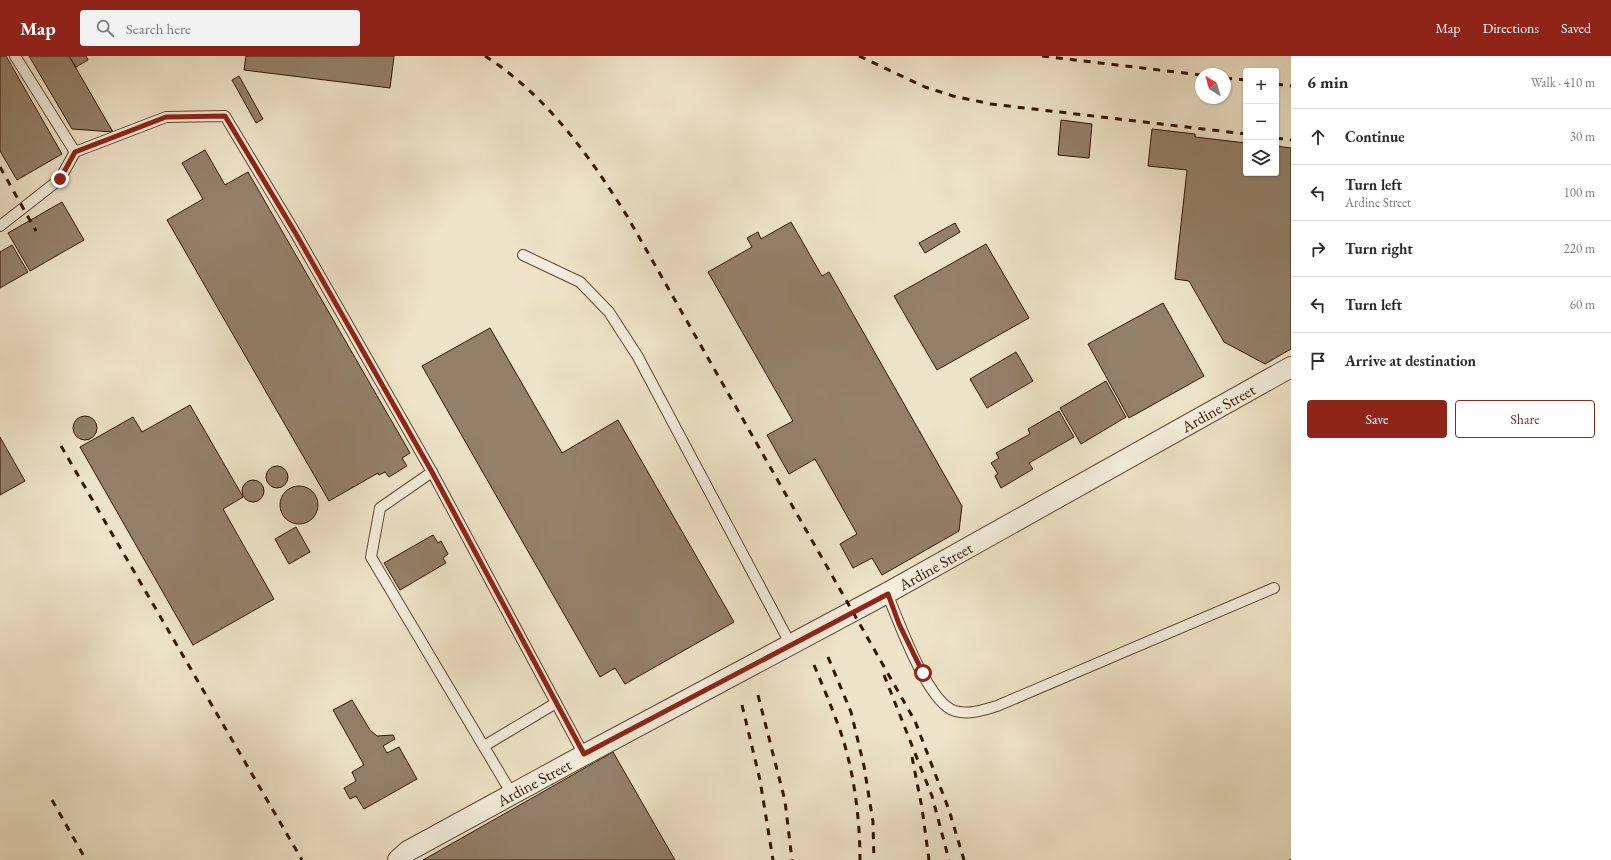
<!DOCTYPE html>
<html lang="en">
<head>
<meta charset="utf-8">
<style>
  :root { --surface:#fff; --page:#f2f2f3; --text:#2b2b33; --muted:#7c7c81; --line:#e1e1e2; --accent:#8f2418 }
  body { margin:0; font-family:"EB Garamond",serif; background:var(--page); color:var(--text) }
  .controls { position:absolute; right:12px; top:12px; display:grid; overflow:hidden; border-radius:4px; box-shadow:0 1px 3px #0004 }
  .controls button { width:36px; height:36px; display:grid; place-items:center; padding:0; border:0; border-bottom:1px solid var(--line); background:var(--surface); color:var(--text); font:20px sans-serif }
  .compass { position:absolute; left:1195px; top:12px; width:36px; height:36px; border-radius:50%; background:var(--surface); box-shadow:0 1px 3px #0004; rotate:323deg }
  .stop { position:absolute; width:12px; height:12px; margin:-9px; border:3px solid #8f2418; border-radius:50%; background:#fff }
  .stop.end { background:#8f2418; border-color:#fff; box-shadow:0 1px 4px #0008 }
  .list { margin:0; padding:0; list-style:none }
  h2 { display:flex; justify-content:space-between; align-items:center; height:52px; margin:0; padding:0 16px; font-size:17px }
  h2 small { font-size:13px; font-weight:400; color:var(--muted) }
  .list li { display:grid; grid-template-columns:26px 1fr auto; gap:12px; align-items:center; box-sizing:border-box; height:56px; padding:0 16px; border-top:1px solid var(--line) }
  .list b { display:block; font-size:15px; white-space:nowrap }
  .list p { margin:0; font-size:13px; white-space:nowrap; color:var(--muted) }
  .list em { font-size:13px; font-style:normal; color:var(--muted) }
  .actions { display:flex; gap:8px; padding:12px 16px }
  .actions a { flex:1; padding:9px 0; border:1px solid var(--accent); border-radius:4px; text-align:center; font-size:14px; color:var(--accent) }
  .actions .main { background:var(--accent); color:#fff }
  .icon { flex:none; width:22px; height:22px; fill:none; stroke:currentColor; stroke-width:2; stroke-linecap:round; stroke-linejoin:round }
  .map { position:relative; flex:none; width:1291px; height:804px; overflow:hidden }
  header { display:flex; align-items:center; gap:24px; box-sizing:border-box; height:56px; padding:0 20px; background:var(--accent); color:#fff }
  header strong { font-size:19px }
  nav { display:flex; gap:22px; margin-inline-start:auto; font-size:14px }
  .search { width:280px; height:36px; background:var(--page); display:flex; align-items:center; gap:10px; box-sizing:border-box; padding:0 14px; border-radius:4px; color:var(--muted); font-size:15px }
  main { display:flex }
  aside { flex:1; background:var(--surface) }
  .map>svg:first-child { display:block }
  .building { fill:#938069; stroke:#311503 }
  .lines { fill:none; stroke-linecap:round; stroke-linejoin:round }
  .lane-casing { stroke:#604834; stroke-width:12 }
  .street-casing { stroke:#604834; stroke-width:22 }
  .lane { stroke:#f4eddb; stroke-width:10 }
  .street { stroke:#f4eddb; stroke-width:20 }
  .rail { stroke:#311503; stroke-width:3; stroke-dasharray:7 7; stroke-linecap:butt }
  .route { stroke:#8f2418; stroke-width:5 }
  .labels { text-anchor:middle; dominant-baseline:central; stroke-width:3; stroke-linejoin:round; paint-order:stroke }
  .street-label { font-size:16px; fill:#311503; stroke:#f4eddb }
</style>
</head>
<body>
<header>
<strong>Map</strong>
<div class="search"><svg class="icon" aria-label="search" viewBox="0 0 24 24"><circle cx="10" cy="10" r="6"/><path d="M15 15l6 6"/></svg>Search here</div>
<nav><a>Map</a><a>Directions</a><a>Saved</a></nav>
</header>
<main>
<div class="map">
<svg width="1291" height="804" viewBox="0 0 1291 804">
  <rect width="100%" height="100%" fill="#eee3c8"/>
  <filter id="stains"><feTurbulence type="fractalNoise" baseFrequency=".005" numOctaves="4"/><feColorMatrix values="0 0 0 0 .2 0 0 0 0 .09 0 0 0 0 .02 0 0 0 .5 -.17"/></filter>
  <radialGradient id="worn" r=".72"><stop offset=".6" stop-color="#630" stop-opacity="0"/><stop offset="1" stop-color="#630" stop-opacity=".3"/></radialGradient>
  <g class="building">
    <polygon points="0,0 6,0 62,98 17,124 0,95"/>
    <polygon points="29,0 69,0 113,76 72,73"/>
    <polygon points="69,0 86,0 88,4 76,11"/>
    <polygon points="246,0 394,0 390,32 244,14"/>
    <polygon points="239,20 263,63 256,67 232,24"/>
    <polygon points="1061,64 1092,68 1089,102 1058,99"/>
    <polygon points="1152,73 1195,78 1195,81 1246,87 1246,117 1276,117 1276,90 1291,92 1291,293 1265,308 1224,286 1189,225 1175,223 1187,114 1148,110"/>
    <polygon points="205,94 225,129 248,116 410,397 402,402 407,410 389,421 385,416 379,419 378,417 329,445 167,164 203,143 182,107"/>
    <polygon points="62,146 84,184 30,215 8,177"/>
    <polygon points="791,166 822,220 829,216 962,450 959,475 882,519 872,502 853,512 840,488 857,478 815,403 789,418 767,379 793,365 708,216 752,191 747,182 758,176 761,183"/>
    <polygon points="955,167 960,176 925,197 919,187"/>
    <polygon points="986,188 1029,262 937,314 894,240"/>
    <polygon points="12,189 28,216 0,232 0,196"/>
    <polygon points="1163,247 1204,320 1129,362 1088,288"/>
    <polygon points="490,272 562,397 618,364 734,566 625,628 615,612 600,621 422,310"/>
    <polygon points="1016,296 1033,325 987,352 970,323"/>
    <polygon points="1106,325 1126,361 1081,388 1060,352"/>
    <polygon points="190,349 243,441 223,453 274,543 193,589 80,391 133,361 142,376"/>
    <polygon points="1059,355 1074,381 1029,407 1033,413 1001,432 995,420 998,418 991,407 999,402 996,397 1030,378 1028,373"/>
    <circle cx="85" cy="372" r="12"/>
    <polygon points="0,381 25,425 0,439"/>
    <circle cx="277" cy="421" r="11"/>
    <circle cx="253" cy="435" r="11"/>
    <circle cx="299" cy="449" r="19"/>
    <polygon points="296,471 310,496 289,508 275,483"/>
    <polygon points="433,479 438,487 441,485 448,498 443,502 446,507 400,534 384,507"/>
    <polygon points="352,644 370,674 377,680 393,679 395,683 383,690 387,697 399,691 417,723 364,753 356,740 350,743 344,732 356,725 352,716 364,709 333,654"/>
    <polygon points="613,696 675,804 423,804"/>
  </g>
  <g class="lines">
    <g class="lane-casing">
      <g id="lane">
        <polyline points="15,0 75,96 166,61 225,60 296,178 432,416 584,699"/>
        <polyline points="0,170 60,123 75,96"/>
        <polyline points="523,199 580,226 609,256 638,301 791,589"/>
        <polyline points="432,416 380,452 371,501 512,738"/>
        <path d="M887,537C898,564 928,648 955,655C970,659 983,654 997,650L1274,532"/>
        <polyline points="484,690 556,647"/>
      </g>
    </g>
    <g class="street-casing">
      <g id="street">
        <path id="s1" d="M398,804L408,795L584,699L887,537L1291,311"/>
      </g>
    </g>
    <use href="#lane" class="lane"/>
    <use href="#street" class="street"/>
    <g class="rail">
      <path d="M485,0C546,39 589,99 627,160L915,665L949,754L964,804"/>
      <polyline points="859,0 925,31 953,40 991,48 1246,78"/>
      <polyline points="1042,0 1201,19"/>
      <polyline points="1225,22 1246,24"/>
      <polyline points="1276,28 1291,30"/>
      <polyline points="1276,82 1291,84"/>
      <polyline points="0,111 36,175"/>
      <polyline points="61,390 302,804"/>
      <polyline points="828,601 851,656 864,710 873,766 874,804"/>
      <path d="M814,609C822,628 830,647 837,666C853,707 860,760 860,804"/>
      <polyline points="884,619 932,740 949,804"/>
      <polyline points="758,639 785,745 792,804"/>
      <polyline points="742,649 760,724 773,804"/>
      <polyline points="912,701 922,752 929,804"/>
      <polyline points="52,744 86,804"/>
      <polyline points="1291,804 1291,803"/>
    </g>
  </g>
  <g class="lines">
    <polyline class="route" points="60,123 75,96 166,61 225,60 296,178 432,416 584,698 888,538 899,568 923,617"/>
  </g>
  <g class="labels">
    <g class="street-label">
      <text stroke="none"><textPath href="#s1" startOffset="937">Ardine Street</textPath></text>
      <text stroke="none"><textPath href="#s1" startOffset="613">Ardine Street</textPath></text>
      <text stroke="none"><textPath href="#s1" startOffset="157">Ardine Street</textPath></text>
    </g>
  </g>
  <rect width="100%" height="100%" filter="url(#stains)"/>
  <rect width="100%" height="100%" fill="url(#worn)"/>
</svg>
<div class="controls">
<button>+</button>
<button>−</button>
<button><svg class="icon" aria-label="layers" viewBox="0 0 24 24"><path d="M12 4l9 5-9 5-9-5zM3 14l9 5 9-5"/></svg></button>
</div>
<svg class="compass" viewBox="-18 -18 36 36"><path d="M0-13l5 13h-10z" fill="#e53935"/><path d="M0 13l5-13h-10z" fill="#7c7c81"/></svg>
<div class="stop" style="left:923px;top:617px"></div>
<div class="stop end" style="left:60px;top:123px"></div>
</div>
<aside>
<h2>6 min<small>Walk · 410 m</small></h2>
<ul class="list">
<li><svg class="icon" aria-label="ahead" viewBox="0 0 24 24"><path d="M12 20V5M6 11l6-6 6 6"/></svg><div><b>Continue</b></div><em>30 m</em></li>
<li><svg class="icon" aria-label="left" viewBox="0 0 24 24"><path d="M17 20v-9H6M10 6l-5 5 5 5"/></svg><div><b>Turn left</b><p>Ardine Street</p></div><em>100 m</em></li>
<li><svg class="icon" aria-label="right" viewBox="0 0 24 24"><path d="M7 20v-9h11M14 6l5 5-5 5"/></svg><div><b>Turn right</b></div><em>220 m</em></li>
<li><svg class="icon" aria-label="left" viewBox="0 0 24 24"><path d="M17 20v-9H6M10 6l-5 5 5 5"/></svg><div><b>Turn left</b></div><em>60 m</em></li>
<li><svg class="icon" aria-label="arrive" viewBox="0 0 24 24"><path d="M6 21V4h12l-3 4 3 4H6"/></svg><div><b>Arrive at destination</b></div></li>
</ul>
<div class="actions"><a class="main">Save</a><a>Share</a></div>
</aside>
</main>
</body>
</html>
